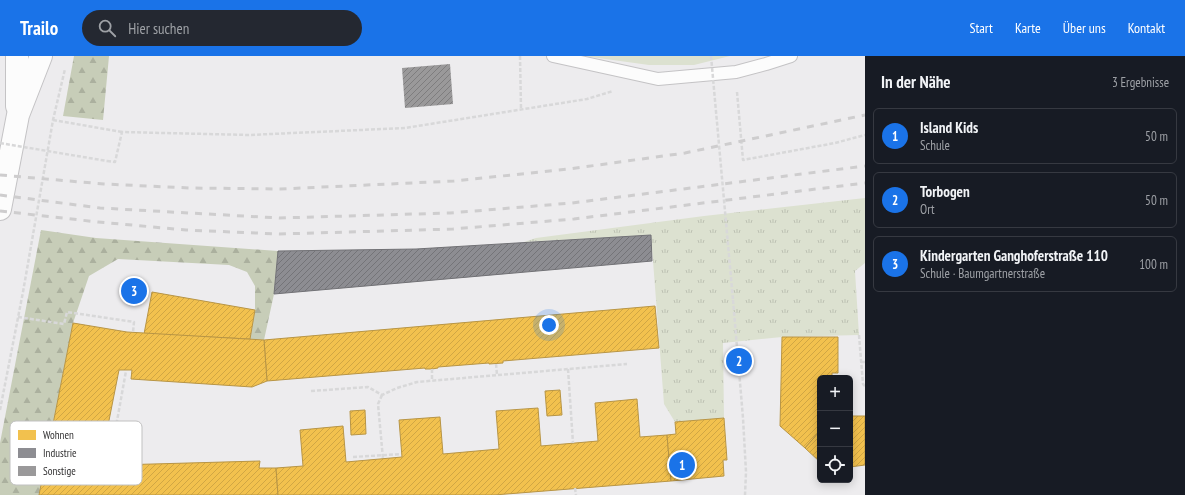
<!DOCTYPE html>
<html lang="de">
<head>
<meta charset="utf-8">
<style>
  :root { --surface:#171b24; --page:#242831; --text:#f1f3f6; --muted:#9ea1a6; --line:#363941; --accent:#1a73e8 }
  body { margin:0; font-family:"PT Sans Narrow",sans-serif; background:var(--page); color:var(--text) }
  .controls { position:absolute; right:12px; bottom:12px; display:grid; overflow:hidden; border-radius:6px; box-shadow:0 2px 10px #0003 }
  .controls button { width:36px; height:36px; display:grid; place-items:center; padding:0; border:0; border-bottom:1px solid var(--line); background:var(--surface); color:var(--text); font:20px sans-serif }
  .you { position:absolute; left:549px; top:269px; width:14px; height:14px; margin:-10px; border:3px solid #fff; border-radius:50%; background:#1a73e8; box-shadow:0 0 0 6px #1a73e833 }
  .badge { display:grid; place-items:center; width:26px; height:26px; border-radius:50%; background:var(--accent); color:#fff; font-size:13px; font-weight:700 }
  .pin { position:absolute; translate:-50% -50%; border:2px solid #fff; box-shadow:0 1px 4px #0006 }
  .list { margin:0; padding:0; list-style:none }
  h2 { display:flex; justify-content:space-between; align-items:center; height:52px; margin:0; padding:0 16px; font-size:17px }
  h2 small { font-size:13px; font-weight:400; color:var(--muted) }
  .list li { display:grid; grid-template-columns:26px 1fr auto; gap:12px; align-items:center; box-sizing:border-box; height:56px; margin:0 8px 8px; padding:0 8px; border:1px solid var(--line); border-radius:6px }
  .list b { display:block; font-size:15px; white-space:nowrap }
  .list p { margin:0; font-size:13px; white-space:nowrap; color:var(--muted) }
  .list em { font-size:13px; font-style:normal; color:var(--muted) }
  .icon { flex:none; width:22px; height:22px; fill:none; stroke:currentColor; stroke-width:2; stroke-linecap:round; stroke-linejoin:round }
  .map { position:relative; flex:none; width:865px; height:439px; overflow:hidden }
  header { display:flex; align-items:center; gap:24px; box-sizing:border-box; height:56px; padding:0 20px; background:var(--accent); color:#fff }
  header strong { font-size:19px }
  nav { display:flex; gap:22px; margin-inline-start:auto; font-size:14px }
  .search { width:280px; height:36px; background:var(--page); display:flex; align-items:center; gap:10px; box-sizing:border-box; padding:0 14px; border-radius:22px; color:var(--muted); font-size:15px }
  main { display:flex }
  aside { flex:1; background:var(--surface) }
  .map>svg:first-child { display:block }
  .grass { fill:url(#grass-tufts) }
  .forest { fill:url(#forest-firs) }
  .park { fill:#dce1d0 }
  .homes { fill:url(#homes-hatch); stroke:#b89545 }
  .industry { fill:url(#industry-hatch); stroke:#717175 }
  .building { fill:url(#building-hatch) }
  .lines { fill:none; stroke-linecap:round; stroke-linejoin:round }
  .service-casing { stroke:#c4c3c5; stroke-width:14 }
  .secondary-casing { stroke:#c4c3c5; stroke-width:24 }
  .path { stroke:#d8d8d9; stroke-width:2.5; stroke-dasharray:4 2; stroke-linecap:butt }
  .service { stroke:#fcfcfc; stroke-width:12 }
  .secondary { stroke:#fcfcfc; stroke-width:22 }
  .rail { stroke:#cecdce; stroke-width:3; stroke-dasharray:7 7; stroke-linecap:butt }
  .path-bridge { stroke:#d8d8d9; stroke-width:2.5; stroke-dasharray:4 2; stroke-linecap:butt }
  .key { fill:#fff; stroke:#c1c1c1; stroke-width:1 }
  .key-label { font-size:11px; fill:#302f30 }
</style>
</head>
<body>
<header>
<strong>Trailo</strong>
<div class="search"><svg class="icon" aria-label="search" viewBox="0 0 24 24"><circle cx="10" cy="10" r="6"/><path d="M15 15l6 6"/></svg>Hier suchen</div>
<nav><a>Start</a><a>Karte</a><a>Über uns</a><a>Kontakt</a></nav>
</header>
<main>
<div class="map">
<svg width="865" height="439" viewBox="0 0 865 439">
  <defs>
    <pattern id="grass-tufts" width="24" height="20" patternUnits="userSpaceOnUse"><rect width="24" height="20" fill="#dce1d0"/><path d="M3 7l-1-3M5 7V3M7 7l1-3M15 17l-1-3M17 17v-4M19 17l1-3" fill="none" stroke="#bdc1b3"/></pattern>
    <pattern id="forest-firs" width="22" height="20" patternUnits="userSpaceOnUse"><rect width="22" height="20" fill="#c7cdb8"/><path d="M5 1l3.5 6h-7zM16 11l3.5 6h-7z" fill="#abb09e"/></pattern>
    <pattern id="homes-hatch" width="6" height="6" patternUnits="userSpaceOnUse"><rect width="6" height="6" fill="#f2c14e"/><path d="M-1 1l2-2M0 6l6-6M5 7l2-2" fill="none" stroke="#d0a644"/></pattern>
    <pattern id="industry-hatch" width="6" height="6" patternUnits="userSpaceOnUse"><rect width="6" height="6" fill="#8d8d92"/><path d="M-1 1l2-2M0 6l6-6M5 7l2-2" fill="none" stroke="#747478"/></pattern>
    <pattern id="building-hatch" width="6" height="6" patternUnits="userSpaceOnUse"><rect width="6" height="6" fill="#9a999a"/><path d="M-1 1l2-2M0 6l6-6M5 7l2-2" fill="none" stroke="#7e7d7e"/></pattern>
  </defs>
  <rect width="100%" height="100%" fill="#edecee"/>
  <polygon class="grass" points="865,142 865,207 855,215 859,279 782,281 723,287 724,362 675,366 664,348 651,179 524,186 536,182 704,160"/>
  <g class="forest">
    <polygon points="74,0 109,0 103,64 63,60"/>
    <polygon points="41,174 96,182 278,195 274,238 264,284 250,283 255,254 255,230 247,216 229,209 118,203 89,220 73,267 39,439 0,439 0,387"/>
  </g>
  <polygon class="park" points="584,0 730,0 694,9 649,9"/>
  <g class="homes">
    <polygon points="152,236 255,254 250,283 144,278"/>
    <polygon points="655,250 659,292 503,305 503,307 489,308 489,307 438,311 438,312 432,313 425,313 425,312 267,325 264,284"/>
    <polygon points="73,267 127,276 264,284 267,325 252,331 131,323 132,314 119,314 99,415 118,414 117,409 260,405 259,412 276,412 278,439 39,439"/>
    <polygon points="782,281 838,281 838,317 832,317 832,322 820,322 820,375 805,392 780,370"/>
    <polygon points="560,334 562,359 547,360 545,335"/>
    <polygon points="637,343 640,381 667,379 671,425 494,439 278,439 276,412 303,410 300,374 343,370 346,406 402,401 399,364 440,361 443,398 499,393 496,355 538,352 541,390 598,385 595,347"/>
    <polygon points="365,354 366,378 351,379 350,355"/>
    <polygon points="850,360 865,360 865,409 850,411"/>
    <polygon points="724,362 727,404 723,404 724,420 671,425 667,379 676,378 675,366"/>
    <polygon points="820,375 820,406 805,392"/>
  </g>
  <polygon class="industry" points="651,179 652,205 274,238 278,195 416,193"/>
  <polygon class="building" points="450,8 453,48 405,52 402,12"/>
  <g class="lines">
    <g class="service-casing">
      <polyline id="service" points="553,0 658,23 736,16 766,8 791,0"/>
    </g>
    <g class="secondary-casing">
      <g id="secondary">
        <polyline points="17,0 17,50"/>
        <polyline points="0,153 18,59 41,0"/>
      </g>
    </g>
    <g class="path">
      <polyline points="520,0 521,53"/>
      <polyline points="737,36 743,104 835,87 865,79"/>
      <polyline points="53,64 122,76"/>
      <polyline points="107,105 115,106 122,76 249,79 405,72 587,43 613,35"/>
      <polyline points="733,244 743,362 746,416 745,439"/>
      <polyline points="18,261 64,268 67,256 134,266 133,276"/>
      <polyline points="859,279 863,328 865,330"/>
      <polyline points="861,306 865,306"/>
      <polyline points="496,308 497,319"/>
      <polyline points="432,313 432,325"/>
      <polyline points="568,313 573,387"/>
      <polyline points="311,335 368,331 382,339 397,332 417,326 627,308"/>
      <polyline points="382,339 378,348 383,403"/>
      <polyline points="0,354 23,236 53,64 65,13"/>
      <polyline points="353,401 401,398"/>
      <polyline points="108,415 126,315"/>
      <polyline points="575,432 576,439"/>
    </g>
    <use href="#service" class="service"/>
    <use href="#secondary" class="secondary"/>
    <g class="rail">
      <polyline points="0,119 104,128 190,132 280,133 454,125 569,113 685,97 865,59"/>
      <polyline points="0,139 100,152 279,162 450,157 572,147 865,110"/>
      <polyline points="0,155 98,166 186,174 279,178 453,173 574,163 865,127"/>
    </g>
    <g class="path-bridge">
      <polyline points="711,0 733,244"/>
      <polyline points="0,87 107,105"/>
    </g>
  </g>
  <rect x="10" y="365" width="132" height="64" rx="6" class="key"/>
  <rect x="18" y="374" width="18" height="10" fill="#f2c14e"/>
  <rect x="18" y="392" width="18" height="10" fill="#8d8d92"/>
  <rect x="18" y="410" width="18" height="10" fill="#9a999a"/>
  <g class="key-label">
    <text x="43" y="383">Wohnen</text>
    <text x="43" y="401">Industrie</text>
    <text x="43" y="419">Sonstige</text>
  </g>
</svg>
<div class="controls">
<button>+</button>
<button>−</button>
<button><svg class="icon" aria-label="locate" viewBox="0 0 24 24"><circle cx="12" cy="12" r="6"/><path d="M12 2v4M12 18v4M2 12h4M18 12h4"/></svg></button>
</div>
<div class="you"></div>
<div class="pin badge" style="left:682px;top:409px">1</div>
<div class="pin badge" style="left:739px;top:305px">2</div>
<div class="pin badge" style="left:134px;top:235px">3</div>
</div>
<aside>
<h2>In der Nähe<small>3 Ergebnisse</small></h2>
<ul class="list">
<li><span class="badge">1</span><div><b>Island Kids</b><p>Schule</p></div><em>50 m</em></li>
<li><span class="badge">2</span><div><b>Torbogen</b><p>Ort</p></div><em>50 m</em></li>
<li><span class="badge">3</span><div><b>Kindergarten Ganghoferstraße 110</b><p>Schule · Baumgartnerstraße</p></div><em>100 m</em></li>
</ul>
</aside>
</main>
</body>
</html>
